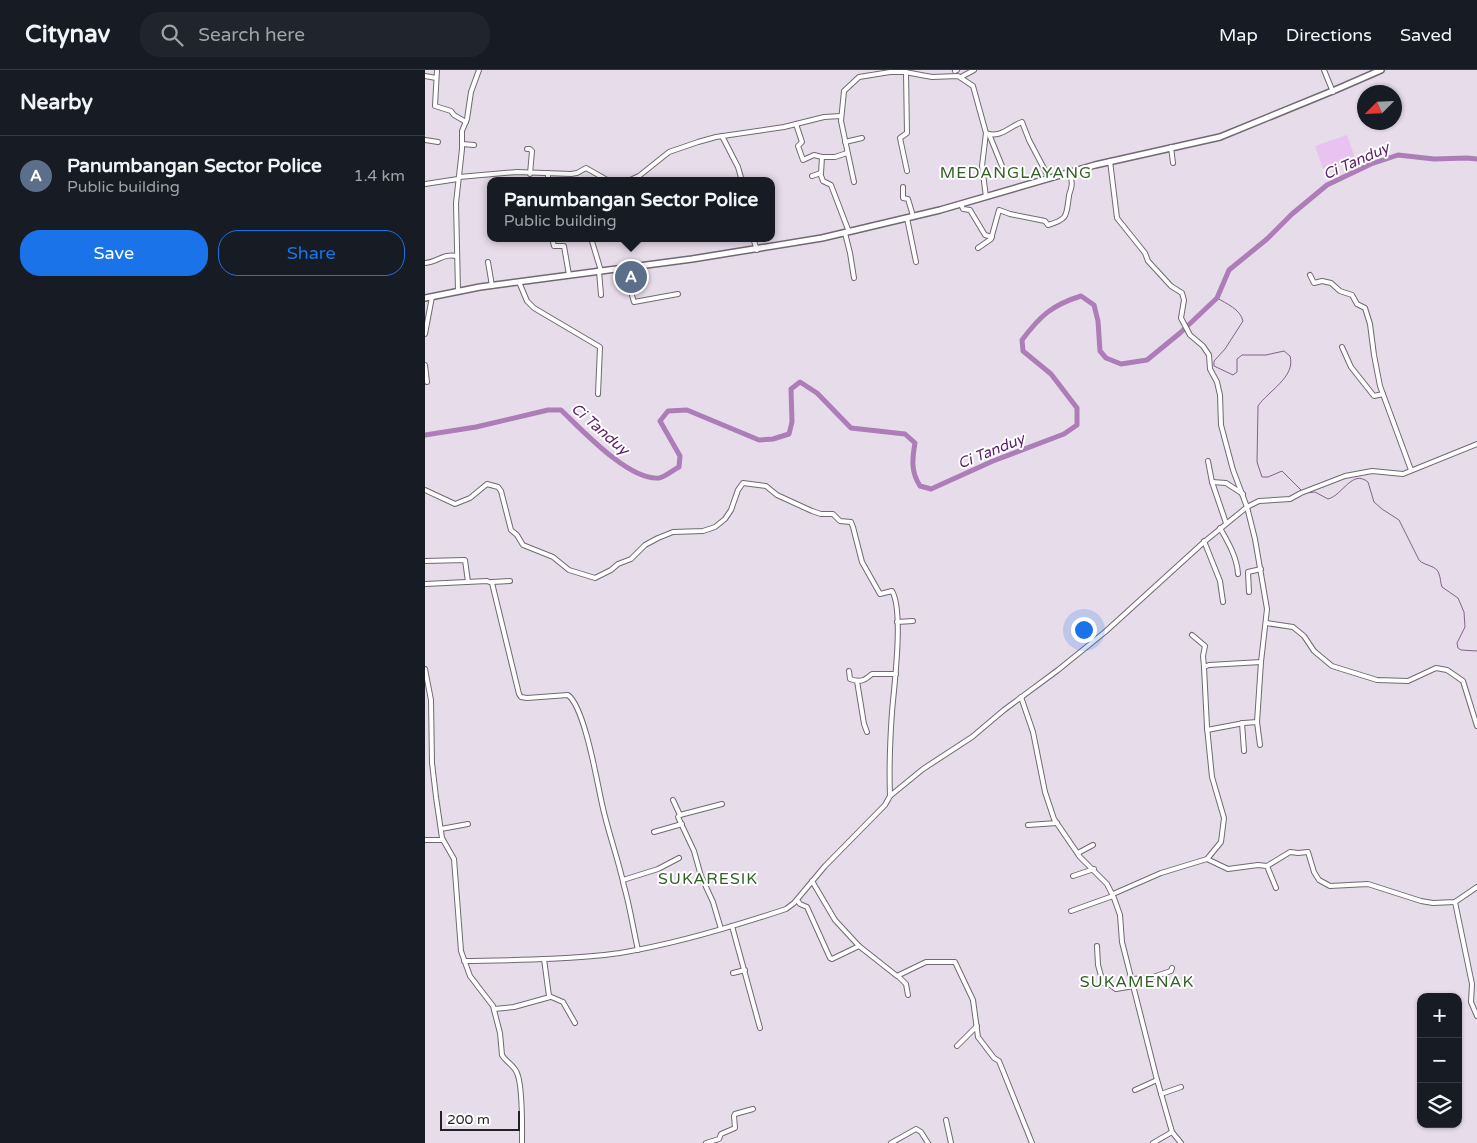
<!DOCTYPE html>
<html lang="en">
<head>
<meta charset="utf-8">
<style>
  :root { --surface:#171b24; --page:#20242c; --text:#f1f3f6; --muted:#9ea1a6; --line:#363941; --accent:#1a73e8 }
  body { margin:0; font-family:"Varela Round",sans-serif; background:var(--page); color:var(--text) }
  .controls { position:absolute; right:15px; bottom:15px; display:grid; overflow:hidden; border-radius:10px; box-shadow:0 1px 4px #0004 }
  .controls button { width:45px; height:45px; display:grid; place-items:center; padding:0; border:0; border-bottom:1px solid var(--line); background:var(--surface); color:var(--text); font:25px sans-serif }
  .compass { position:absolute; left:932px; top:15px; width:45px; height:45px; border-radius:50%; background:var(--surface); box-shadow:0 1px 4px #0004; rotate:246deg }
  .scale { position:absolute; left:15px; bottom:12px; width:80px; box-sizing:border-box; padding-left:5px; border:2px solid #231f24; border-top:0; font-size:14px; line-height:18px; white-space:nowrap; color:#231f24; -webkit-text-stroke:4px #fff; paint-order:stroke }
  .you { position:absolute; left:658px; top:559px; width:18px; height:18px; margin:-12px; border:4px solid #fff; border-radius:50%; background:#1a73e8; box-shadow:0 0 0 8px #1a73e833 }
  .badge { display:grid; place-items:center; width:32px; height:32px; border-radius:50%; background:var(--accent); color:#fff; font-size:16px; font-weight:700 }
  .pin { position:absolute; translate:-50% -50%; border:2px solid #fff; box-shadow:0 1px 5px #0006 }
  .popup { position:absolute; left:62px; top:107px; width:288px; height:65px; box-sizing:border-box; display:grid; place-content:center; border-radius:10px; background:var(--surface); filter:drop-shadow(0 1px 4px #0005); font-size:16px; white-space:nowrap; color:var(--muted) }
  .popup b { font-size:19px; color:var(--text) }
  .popup::after { content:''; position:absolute; left:50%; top:100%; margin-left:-10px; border:10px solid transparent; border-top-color:var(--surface) }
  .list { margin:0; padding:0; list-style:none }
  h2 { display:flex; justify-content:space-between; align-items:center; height:65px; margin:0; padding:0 20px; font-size:21px }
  h2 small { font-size:16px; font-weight:400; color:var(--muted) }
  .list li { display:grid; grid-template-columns:32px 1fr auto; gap:15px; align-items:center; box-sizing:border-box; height:80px; padding:0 20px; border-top:1px solid var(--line) }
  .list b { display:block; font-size:19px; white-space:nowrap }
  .list p { margin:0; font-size:16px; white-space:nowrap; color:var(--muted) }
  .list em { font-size:16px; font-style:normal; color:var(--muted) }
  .actions { display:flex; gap:10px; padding:15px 20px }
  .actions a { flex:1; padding:11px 0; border:1px solid var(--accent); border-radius:20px; text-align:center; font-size:18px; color:var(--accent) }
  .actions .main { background:var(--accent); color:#fff }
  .icon { flex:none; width:28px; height:28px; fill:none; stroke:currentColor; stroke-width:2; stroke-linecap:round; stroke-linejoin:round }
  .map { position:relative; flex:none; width:1052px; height:1073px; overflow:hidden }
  header { display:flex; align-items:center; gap:30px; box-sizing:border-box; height:70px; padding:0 25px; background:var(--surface); border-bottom:1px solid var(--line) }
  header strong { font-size:24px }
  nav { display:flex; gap:28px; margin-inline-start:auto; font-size:18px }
  .search { width:350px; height:45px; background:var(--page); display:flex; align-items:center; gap:12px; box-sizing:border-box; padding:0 18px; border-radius:20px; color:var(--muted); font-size:19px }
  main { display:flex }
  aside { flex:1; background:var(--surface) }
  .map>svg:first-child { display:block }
  .green { fill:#e9c2f2 }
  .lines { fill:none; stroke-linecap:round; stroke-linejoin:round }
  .stream { stroke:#84618c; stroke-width:1 }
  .river { stroke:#ad7db8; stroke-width:5 }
  .minor-casing { stroke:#726874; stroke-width:6 }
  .major-casing { stroke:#726874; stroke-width:8 }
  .minor { stroke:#fff; stroke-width:4 }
  .major { stroke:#fff; stroke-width:5 }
  .labels { text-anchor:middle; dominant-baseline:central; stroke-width:4; stroke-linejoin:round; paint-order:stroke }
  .water-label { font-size:15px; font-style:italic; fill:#5b2069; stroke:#fff }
  .quarter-label { font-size:16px; letter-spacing:1px; fill:#336028; stroke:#fff }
</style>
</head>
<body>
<header>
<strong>Citynav</strong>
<div class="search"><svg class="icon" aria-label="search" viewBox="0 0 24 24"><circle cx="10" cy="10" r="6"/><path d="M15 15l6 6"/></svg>Search here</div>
<nav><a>Map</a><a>Directions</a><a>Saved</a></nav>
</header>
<main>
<aside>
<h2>Nearby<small></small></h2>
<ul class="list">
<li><span class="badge" style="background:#5c6f8a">A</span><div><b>Panumbangan Sector Police</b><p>Public building</p></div><em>1.4 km</em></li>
</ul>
<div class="actions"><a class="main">Save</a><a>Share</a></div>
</aside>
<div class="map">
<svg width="1052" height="1073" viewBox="0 0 1052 1073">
  <rect width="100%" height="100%" fill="#e7dcea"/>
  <polygon class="green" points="922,65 930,88 898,99 890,76"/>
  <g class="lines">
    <g class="stream">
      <path d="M792,228C802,234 815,239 818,251L800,279L789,291V296L808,305L812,302V289L817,285H841L859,281L865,286C871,307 843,321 833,336L832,392L837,407H843L857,401L877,421"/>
      <path d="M880,423L890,422L903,429C918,425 927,399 943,412L949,432L957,439L974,450L994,490C999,496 1012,495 1014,504C1016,509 1015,512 1017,517L1033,528L1039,542L1040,557L1032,573L1033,578L1036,580L1052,581"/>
    </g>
    <path class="river" d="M0,365L51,357L123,340H136C157,360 204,411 234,408C240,407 248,400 254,397L255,386L235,351L243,341L262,340L334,370L348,369L364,364L367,352L366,319L375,312L392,323L426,358L480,364L490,373C487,390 486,402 495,416L506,419L568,391L639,364L652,355V338L626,304L598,281L597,270C615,246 627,235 656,226L669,235L673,251L675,281L681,288L696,294L722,290L755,263L792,228L804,200L842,169L867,144L902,115L946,94L973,85L1009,89L1042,88L1052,89"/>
    <g class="minor-casing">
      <g id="minor">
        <polyline points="12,0 10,36 26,41 29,45 41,52"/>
        <polyline points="899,0 908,22"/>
        <polyline points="530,1 532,0"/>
        <polyline points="481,2 482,63 475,68 482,101"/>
        <polyline points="0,6 11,8"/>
        <polyline points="536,7 549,0"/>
        <polyline points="371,54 377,72 373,76 378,90 389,85 397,87"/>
        <path d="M561,63C575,69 585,56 597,52L604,70L624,108"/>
        <polyline points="564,64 577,96"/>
        <polyline points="297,66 313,97 317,111"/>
        <polyline points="0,70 13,72"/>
        <polyline points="420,72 437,68"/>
        <polyline points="37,74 49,75"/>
        <polyline points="746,77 748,93"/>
        <polyline points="102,79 105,79 107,81 105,104"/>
        <polyline points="685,91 692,148 720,183 723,191 746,216 757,223 759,230 756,248 765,265 778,276 784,285 785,299 792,312 795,325 796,355 808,400 822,437 830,469 842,539 836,592 784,595 779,597 782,657 787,707 799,748 796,772 782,789 736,803 688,824"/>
        <polyline points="395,103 398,111 406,115 424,162"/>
        <polyline points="387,106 396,103 397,87 410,87 422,83"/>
        <polyline points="34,107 92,102 146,104 152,103 161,98 184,111"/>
        <polyline points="123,111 123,103"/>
        <polyline points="203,111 214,106 244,82 273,72 291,67 359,57 399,47 416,46"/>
        <polyline points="429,112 416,51 419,21 434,7 465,2 480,2 507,7 533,6 548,16 561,63 557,96 561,127"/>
        <polyline points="0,114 33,109"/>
        <polyline points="478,117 478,128 483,129 488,146"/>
        <polyline points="536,134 538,139 545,140 560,165 567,167"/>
        <polyline points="482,148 491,192"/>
        <polyline points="420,163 425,183 429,208"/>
        <polyline points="127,168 129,176 139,176 144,205"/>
        <polyline points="166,168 176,201"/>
        <polyline points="328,168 332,180"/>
        <path d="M553,178L566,169L574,140L585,144L620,151L623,155C644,149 641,145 644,126C644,123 646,121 646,118C648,114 646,107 645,102"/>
        <polyline points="63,192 67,216"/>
        <path d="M0,193C13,192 18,183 32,186"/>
        <polyline points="199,198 209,232 253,224"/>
        <polyline points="174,201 176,225"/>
        <polyline points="885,205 889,213 897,211 906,213 915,221 927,225 932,234 940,238 945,254 949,285 955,316 986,400"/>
        <polyline points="94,212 102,231 109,238 175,277 173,324"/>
        <polyline points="33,221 31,133 37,79 37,61 42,49 46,22 54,0"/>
        <polyline points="0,264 7,227"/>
        <polyline points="917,277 926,297 949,326 958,324"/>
        <polyline points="0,295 2,312"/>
        <polyline points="783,391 787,412 801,453"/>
        <polyline points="787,412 801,413 818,424"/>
        <path d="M0,420L30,434L45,428L62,414L73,417L76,421L86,460L92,465L98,475L128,487L144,500L170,508L186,500L193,494L206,489L220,475L233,468L248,462L278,461L290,457L300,449L306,440L313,420L318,413L341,416L352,425L387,441L396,444H408L415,451L426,452L428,457L437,492L455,524L467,521C479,541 469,617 467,642C465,670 464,699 465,726"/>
        <path d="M795,458C803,472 812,487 813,504"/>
        <polyline points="779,471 795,511 798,532"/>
        <polyline points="0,491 40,490 43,512"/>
        <polyline points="67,512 85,511"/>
        <path d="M0,514L62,511L67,513L94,624L96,627L102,628L143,625C160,638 172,712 177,734C183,762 193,788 199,816C205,837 208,858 213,880"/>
        <polyline points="824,522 823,502 836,499"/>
        <polyline points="472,552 488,551"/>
        <polyline points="841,553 868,557 879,566 889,581 907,596 952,610 983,611 1011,598 1022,600 1038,611 1052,656"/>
        <polyline points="767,565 780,576 778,586 779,597"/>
        <path d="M0,599L6,630L7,693L11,727L17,768L29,789L36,881L45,906L68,936L75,963L77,985C81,992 89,995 92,1003C98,1016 97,1057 97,1073"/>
        <path d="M424,601L425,609C436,613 440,610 447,604H471"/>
        <polyline points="432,611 439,654 442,662"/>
        <polyline points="596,627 608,662 620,722 629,749 655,787 682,814 689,828 695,845 697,872 731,1006 747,1062 756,1073"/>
        <polyline points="832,652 835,675"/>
        <polyline points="817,653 819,681"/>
        <polyline points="782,660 819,653 832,652 836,592"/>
        <polyline points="248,730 255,745"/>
        <polyline points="603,755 632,753"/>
        <polyline points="16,759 43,754"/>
        <polyline points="229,762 257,754"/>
        <polyline points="0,770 18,770"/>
        <polyline points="653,783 668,775"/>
        <polyline points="782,789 803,799 833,795 842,796 851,818"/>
        <polyline points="842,796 865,782 873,783 883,782 889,802 894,810 905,816 943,814 996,831 1008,833 1030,832 1052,817"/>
        <polyline points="648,806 669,799"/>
        <polyline points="198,810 233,799 254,788"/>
        <polyline points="387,811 410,850 434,876 472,906 501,892 530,892 548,930 553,967 569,988 574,991 607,1073"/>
        <polyline points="372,830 375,834 382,837 405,888 407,889 434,876"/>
        <polyline points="1030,832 1047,914 1046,932 1052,946"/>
        <polyline points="646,841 688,826"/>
        <polyline points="307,856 335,958"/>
        <polyline points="296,859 288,832 276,806 269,781 253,747 255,745 297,734"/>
        <polyline points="672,876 673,895 678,913 684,914 691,919 709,916"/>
        <polyline points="119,889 124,926 138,932 150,953"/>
        <path d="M39,891C91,890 143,890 195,883C251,874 307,857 361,839L369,833L400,796L460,735L465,726L498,699L547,667L579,640L633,600L680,562L779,472L822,437L834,431L865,429L876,423L920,406L947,401L978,404L1052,374"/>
        <polyline points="308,903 320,900"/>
        <polyline points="473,906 481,914 483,925"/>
        <polyline points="707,909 725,908 746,901 747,898"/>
        <polyline points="69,939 89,937 125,927"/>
        <polyline points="532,976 552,956"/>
        <polyline points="710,1020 732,1010"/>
        <polyline points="736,1024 756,1017"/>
        <polyline points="521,1050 526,1073"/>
        <polyline points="281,1073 294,1069 296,1064 310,1058 309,1046 310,1044 328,1039"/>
        <polyline points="466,1073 491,1059 496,1062 503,1073"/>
        <polyline points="728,1073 747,1062"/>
      </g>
    </g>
    <g class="major-casing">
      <polyline id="major" points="0,228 55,217 267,189 397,168 515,140 670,95 795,67 910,20 956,0"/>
    </g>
    <use href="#minor" class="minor"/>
    <use href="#major" class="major"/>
  </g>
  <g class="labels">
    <g class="water-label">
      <text transform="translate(931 91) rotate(-24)">Ci Tanduy</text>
      <text transform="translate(175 359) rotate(41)">Ci Tanduy</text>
      <text transform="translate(566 381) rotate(-22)">Ci Tanduy</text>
    </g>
    <g class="quarter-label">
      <text x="591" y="103">MEDANGLAYANG</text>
      <text x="283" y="809">SUKARESIK</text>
      <text x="712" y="912">SUKAMENAK</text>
    </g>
  </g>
</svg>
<div class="controls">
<button>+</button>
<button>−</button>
<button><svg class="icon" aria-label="layers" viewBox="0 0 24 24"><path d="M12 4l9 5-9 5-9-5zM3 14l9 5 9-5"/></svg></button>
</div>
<svg class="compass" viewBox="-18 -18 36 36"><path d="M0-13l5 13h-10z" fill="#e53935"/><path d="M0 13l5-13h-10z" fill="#9ea1a6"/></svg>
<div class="scale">200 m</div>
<div class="you"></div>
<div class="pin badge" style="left:206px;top:207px;background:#5c6f8a">A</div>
<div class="popup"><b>Panumbangan Sector Police</b>Public building</div>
</div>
</main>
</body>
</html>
